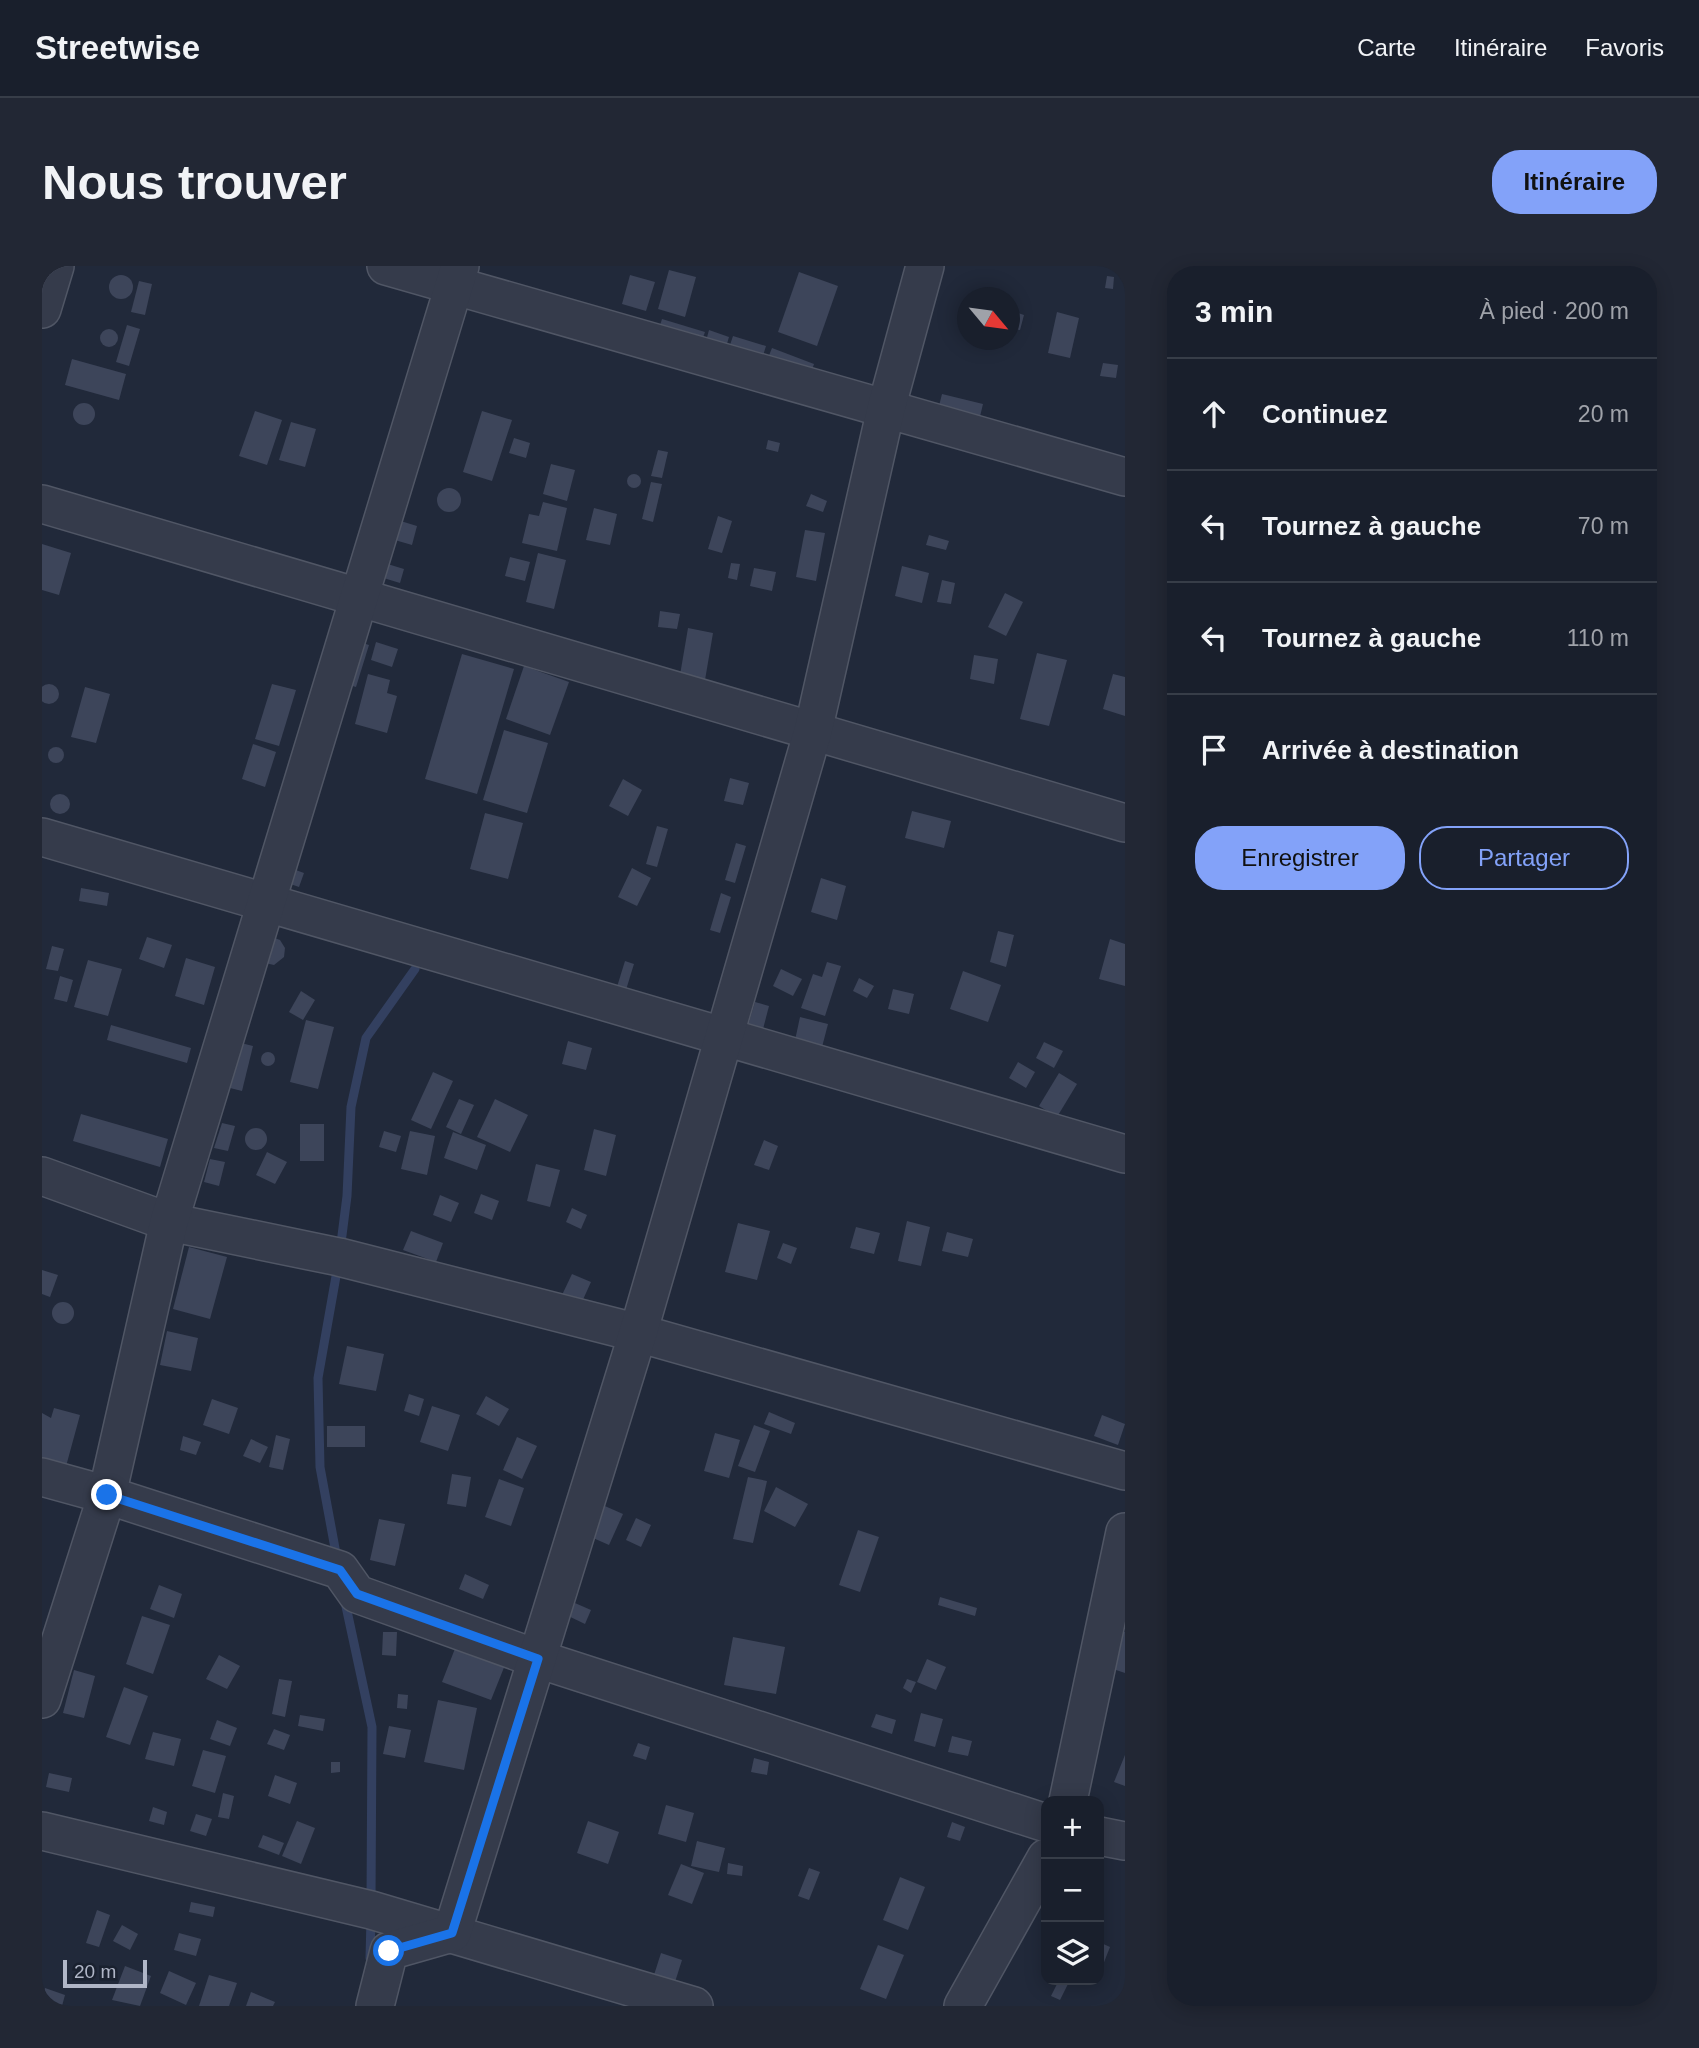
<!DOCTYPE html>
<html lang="fr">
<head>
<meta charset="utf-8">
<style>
  :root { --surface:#191f2c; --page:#222734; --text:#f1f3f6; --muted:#9fa2a9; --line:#373d48; --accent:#83a2f9 }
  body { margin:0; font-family:Arial,sans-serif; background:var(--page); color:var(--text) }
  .controls { position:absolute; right:21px; bottom:21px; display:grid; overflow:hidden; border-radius:14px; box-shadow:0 4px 18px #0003 }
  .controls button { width:63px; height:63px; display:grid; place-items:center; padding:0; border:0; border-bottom:2px solid var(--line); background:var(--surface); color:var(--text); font:35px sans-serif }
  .compass { position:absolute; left:915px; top:21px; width:63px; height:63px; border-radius:50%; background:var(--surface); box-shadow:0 4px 18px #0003; rotate:119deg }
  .scale { position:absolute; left:21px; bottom:18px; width:84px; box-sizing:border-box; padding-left:7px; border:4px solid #b0b6c7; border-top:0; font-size:19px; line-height:24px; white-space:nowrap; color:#b0b6c7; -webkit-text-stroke:5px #1a212f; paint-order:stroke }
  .stop { position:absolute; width:21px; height:21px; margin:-16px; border:5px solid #1a73e8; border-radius:50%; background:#fff }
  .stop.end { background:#1a73e8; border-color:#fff; box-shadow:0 2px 7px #0008 }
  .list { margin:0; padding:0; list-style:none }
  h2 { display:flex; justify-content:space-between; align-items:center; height:91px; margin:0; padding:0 28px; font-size:30px }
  h2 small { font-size:23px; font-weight:400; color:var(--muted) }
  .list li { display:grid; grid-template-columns:46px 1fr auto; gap:21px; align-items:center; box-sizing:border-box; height:112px; padding:0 28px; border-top:2px solid var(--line) }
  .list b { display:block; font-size:26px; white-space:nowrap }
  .list em { font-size:23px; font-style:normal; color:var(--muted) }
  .actions { display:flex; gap:14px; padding:21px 28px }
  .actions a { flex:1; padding:16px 0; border:2px solid var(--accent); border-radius:28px; text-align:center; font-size:24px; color:var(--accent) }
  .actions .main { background:var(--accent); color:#111 }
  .icon { flex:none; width:38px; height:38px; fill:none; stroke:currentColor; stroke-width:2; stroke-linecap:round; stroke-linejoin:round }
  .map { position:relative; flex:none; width:1083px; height:1740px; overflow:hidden; border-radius:28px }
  header { display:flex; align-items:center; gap:42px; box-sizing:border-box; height:98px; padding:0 35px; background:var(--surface); border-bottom:2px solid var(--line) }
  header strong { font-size:33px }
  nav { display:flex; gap:38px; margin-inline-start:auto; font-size:24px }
  .intro { display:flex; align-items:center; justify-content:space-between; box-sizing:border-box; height:168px; padding:0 42px }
  h1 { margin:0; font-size:49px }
  .button { padding:18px 32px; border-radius:28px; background:var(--accent); color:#111; font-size:24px; font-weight:700 }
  main { display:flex; gap:42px; padding:0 42px }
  aside { flex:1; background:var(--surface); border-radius:28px; box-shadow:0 4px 18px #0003 }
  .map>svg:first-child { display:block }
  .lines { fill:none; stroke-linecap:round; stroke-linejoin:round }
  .stream { stroke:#334060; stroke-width:9 }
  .building { fill:#3d455a }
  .minor-casing { stroke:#505665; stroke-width:40 }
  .minor { stroke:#353b4b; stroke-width:37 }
  .route { stroke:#1a73e8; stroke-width:9 }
</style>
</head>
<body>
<header>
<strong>Streetwise</strong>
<nav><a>Carte</a><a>Itinéraire</a><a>Favoris</a></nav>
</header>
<div class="intro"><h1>Nous trouver</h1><a class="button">Itinéraire</a></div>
<main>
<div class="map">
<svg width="1083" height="1740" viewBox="0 0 1083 1740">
  <rect width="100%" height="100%" fill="#21293a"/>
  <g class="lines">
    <g class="stream">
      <polyline points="298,985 305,930 309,841 324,772 373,703"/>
      <polyline points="295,1293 278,1201 276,1112 296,999"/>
      <polyline points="302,1331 330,1461 329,1636"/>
      <polyline points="328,1692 329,1653"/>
    </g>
  </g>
  <g class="building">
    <polygon points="627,4 654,11 643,51 616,43"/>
    <polygon points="757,6 796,20 775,80 736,66"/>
    <polygon points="588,9 613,16 604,45 580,38"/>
    <circle cx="79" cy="21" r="12"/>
    <polygon points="1065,10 1072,11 1071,23 1063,22"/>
    <polygon points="97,15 110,18 103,49 89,46"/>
    <polygon points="1015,46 1037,52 1028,92 1006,87"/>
    <polygon points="976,47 982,49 978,64 972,63"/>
    <polygon points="620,53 663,66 658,80 616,66"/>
    <polygon points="85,59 98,63 87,100 74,96"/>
    <circle cx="67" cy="72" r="9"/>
    <polygon points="667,64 687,71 684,81 664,75"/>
    <polygon points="691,70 724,80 720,93 687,82"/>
    <polygon points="730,82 772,98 767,113 724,97"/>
    <polygon points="30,93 84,108 77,134 23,119"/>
    <polygon points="1061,97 1076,99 1074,112 1058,110"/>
    <polygon points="900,128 941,138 935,163 894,152"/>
    <circle cx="42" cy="148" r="11"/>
    <polygon points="213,145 240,154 225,199 197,190"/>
    <polygon points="440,145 470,154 450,215 421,206"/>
    <polygon points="249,156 274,163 263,201 237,194"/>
    <polygon points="472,172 488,177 484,192 467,187"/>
    <polygon points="726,174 738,177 736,186 724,183"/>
    <polygon points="616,184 626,186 620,212 609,210"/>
    <polygon points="509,198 533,204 525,235 501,228"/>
    <circle cx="592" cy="215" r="7"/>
    <polygon points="609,216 620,218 611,256 600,253"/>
    <circle cx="407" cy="234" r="12"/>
    <polygon points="769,228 785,235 781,246 764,240"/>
    <polygon points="501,236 525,242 515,285 480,277 487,248 497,250"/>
    <polygon points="552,242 575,248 568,279 544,274"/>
    <polygon points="676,250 690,255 680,287 666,283"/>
    <polygon points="352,253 375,260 370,279 346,272"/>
    <polygon points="763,264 783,267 774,315 754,311"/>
    <polygon points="887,269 907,275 904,284 884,279"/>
    <polygon points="0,278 29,287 17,329 0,324"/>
    <polygon points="496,287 524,294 512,343 484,336"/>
    <polygon points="468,291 488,296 483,315 463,310"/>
    <polygon points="339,296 362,303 358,317 335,310"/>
    <polygon points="689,297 698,298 695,314 686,312"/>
    <polygon points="860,300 887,307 880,337 853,330"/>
    <polygon points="712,302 734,306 730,325 708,320"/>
    <polygon points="900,314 913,317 909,338 895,336"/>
    <polygon points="963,327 981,336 964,370 946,361"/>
    <polygon points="618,345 638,348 635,363 616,361"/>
    <polygon points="646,362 671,367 662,420 637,415"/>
    <polygon points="308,373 327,379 314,421 307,419"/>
    <polygon points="334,376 356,383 350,401 329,394"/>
    <polygon points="995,387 1025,394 1007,460 978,453"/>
    <polygon points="420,388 472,403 435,528 383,513"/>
    <polygon points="932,389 956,393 952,418 928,413"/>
    <polygon points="482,400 527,416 508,469 464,453"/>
    <polygon points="326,408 348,414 345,427 355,430 345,467 313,458"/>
    <polygon points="1071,408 1083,411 1083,450 1061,443"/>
    <polygon points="230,418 254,424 237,480 213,473"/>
    <circle cx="7" cy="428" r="10"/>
    <polygon points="43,421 68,428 54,477 29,471"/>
    <polygon points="462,464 506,477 485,547 441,534"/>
    <polygon points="211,478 234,486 223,521 200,513"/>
    <circle cx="14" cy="489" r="8"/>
    <polygon points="688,512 707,517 701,539 682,535"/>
    <polygon points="581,513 600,524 586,550 567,540"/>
    <circle cx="18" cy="538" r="10"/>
    <polygon points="870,545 909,555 902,582 863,572"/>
    <polygon points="443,547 481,557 466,613 428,603"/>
    <polygon points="615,560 626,563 615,601 604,598"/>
    <polygon points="694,577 704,580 693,617 683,614"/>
    <polygon points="240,599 262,607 257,621 234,613"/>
    <polygon points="590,602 609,612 595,640 576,631"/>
    <polygon points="779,612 804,620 795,654 769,646"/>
    <polygon points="39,622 67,627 65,640 37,635"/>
    <polygon points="679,627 689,631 678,667 668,664"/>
    <polygon points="956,665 972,669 964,701 948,696"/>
    <polygon points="105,671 130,679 122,702 97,693"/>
    <polygon points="230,671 238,674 243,682 242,691 232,699 223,697"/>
    <polygon points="1068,673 1083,678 1083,720 1057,713"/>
    <polygon points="10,680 22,683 16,705 4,703"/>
    <polygon points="144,692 173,701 162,739 133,730"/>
    <polygon points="46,694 80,703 66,750 32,741"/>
    <polygon points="583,695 592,698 583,727 574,724"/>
    <polygon points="785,696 799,700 783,750 759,742 771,708 780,711"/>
    <polygon points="739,703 760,713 751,730 731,720"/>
    <polygon points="921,705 959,719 946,756 908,743"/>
    <polygon points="18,710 31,714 25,736 12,733"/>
    <polygon points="817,712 832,720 825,732 811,725"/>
    <polygon points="851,723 872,728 867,748 846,743"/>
    <polygon points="259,725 273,734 261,754 247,746"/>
    <polygon points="713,736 727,740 720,767 705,763"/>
    <polygon points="758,751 786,758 779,785 752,779"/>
    <polygon points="264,754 292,761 276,823 248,816"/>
    <polygon points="69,759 149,782 145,797 65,774"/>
    <polygon points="526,775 550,782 544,804 520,798"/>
    <polygon points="195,776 211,780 200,825 184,821"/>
    <polygon points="1002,776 1021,785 1012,802 994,792"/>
    <circle cx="226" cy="793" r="7"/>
    <polygon points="976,796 993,806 984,822 967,812"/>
    <polygon points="391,806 411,815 389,863 369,854"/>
    <polygon points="1017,807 1035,818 1015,851 997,840"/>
    <polygon points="417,833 432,839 419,868 404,861"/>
    <polygon points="453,833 486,849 468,886 435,871"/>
    <polygon points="39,848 126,873 118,901 31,875"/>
    <polygon points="180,857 193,860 186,885 172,882"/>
    <rect x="258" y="858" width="24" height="37"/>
    <circle cx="214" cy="873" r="11"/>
    <polygon points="552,863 574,869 564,910 542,904"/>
    <polygon points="342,865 359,870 354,886 337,881"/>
    <polygon points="368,865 393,870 385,909 359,903"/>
    <polygon points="411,866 444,879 435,904 402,892"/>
    <polygon points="722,874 736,880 727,904 712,899"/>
    <polygon points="225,886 245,896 233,918 214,909"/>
    <polygon points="168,893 183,896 177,920 162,916"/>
    <polygon points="494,898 518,904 508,941 485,935"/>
    <polygon points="439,928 457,935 450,954 432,947"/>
    <polygon points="398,929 417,937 409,956 391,949"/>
    <polygon points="530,942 545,949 539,963 524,956"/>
    <polygon points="865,955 888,961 879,1000 856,995"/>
    <polygon points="696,957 728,965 715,1014 683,1006"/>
    <polygon points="814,961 838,967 832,988 808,982"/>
    <polygon points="369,965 401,977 394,996 361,984"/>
    <polygon points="905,966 931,973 926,991 900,985"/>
    <polygon points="741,977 755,982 749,998 735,992"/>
    <polygon points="147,981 185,991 168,1053 131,1043"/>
    <polygon points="0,1004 16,1009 8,1031 0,1028"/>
    <polygon points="530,1008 549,1016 539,1038 520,1029"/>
    <circle cx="21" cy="1047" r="11"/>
    <polygon points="125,1065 156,1072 149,1105 118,1099"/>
    <polygon points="305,1080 342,1088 334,1125 297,1118"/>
    <polygon points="367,1128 382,1133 377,1150 362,1145"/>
    <polygon points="444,1130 467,1143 457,1160 434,1148"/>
    <polygon points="170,1133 196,1142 187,1168 161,1159"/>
    <polygon points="390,1140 418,1149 406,1185 378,1176"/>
    <polygon points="12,1142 38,1149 23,1204 0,1198 0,1147 9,1152"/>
    <polygon points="727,1146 753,1157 749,1168 722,1158"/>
    <polygon points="1060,1149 1083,1158 1076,1179 1052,1170"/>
    <polygon points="712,1159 728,1165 713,1206 696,1200"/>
    <rect x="285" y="1160" width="38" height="21"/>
    <polygon points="673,1167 698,1174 687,1212 662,1205"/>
    <polygon points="234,1169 248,1173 241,1204 227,1201"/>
    <polygon points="141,1170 159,1176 154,1189 138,1184"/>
    <polygon points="475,1171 495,1180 480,1213 461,1204"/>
    <polygon points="209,1173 226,1181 218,1197 201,1190"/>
    <polygon points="410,1208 429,1211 424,1241 405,1238"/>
    <polygon points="706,1211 725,1215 711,1277 691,1273"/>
    <polygon points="457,1213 482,1222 469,1260 443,1251"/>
    <polygon points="734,1221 766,1238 753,1261 722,1245"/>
    <polygon points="556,1237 581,1248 567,1279 542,1268"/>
    <polygon points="594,1252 609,1259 599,1281 584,1274"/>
    <polygon points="337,1253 363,1258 353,1300 328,1294"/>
    <polygon points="816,1264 837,1271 818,1326 797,1319"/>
    <polygon points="423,1308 447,1319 441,1333 417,1323"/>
    <polygon points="117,1319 140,1328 132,1352 108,1343"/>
    <polygon points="898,1331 935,1342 933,1350 896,1339"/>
    <polygon points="526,1334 549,1344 543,1358 520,1347"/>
    <polygon points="100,1350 128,1359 111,1408 84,1398"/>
    <polygon points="1074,1363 1083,1366 1083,1407 1062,1400"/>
    <polygon points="341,1366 355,1366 354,1390 340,1389"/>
    <polygon points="691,1371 743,1381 734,1428 682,1419"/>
    <polygon points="414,1380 463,1399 449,1434 400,1416"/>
    <polygon points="177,1389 198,1400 185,1423 164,1413"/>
    <polygon points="885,1393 904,1401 894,1424 875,1416"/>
    <polygon points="32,1404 53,1410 42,1452 21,1447"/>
    <polygon points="237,1413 250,1415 243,1451 230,1448"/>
    <polygon points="865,1413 874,1416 869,1427 861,1422"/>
    <polygon points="82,1421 106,1430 88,1479 64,1471"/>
    <polygon points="356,1428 366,1429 365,1443 355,1442"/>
    <polygon points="396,1434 435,1442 422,1504 382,1496"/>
    <polygon points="879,1447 901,1453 893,1481 872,1475"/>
    <polygon points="834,1448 854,1454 850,1468 829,1461"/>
    <polygon points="258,1449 283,1453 281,1465 256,1460"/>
    <polygon points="175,1454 195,1462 188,1480 168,1473"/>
    <polygon points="347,1460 369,1464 363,1492 341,1488"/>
    <polygon points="232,1463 248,1469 242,1484 225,1478"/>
    <polygon points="111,1466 139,1473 132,1500 103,1493"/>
    <polygon points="910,1470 930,1475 926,1490 906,1486"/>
    <polygon points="596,1477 608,1481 604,1494 591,1490"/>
    <polygon points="161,1484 184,1490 173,1527 150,1520"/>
    <polygon points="1083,1489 1083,1520 1072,1516"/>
    <polygon points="712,1492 727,1496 725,1509 709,1506"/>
    <polygon points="289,1496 298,1496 298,1506 289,1507"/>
    <polygon points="7,1507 30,1512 27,1526 4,1521"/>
    <polygon points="233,1509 255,1517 248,1538 226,1530"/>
    <polygon points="181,1527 192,1530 187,1553 176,1551"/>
    <polygon points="624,1539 652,1547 644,1576 616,1568"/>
    <polygon points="111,1541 125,1546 122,1559 107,1555"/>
    <polygon points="154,1548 170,1553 164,1570 148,1565"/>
    <polygon points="255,1555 273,1562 259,1598 240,1590"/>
    <polygon points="546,1555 577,1566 566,1598 535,1587"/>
    <polygon points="910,1556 923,1561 918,1575 905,1571"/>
    <polygon points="221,1569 242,1577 237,1589 216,1581"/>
    <polygon points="655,1575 683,1582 677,1606 649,1600"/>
    <polygon points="686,1597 701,1600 700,1610 685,1608"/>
    <polygon points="639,1598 662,1607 650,1638 626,1629"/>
    <polygon points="767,1602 778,1606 767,1634 756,1630"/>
    <polygon points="858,1611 883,1621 866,1664 841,1654"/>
    <polygon points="149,1636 173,1641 171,1651 147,1646"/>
    <polygon points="55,1644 68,1649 57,1681 44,1677"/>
    <polygon points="80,1659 96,1668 88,1684 71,1675"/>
    <polygon points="137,1667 159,1673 154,1690 132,1684"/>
    <polygon points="1057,1676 1068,1681 1057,1709"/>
    <polygon points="836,1679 862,1689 844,1733 818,1723"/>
    <polygon points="619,1687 640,1694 633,1716 612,1709"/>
    <polygon points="83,1700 109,1710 98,1740 70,1734"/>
    <polygon points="127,1705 154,1717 144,1739 118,1727"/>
    <polygon points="167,1709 195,1717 187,1740 157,1740"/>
    <polygon points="1017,1714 1026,1718 1018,1734 1009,1730"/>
    <polygon points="3,1722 23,1729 20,1740 0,1740"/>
    <polygon points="209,1726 233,1736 231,1740 204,1740"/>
  </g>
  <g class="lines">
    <g class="minor-casing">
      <g id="minor">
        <polyline points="344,0 1083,211"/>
        <polyline points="0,43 13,0"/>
        <polyline points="0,238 1083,557"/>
        <polyline points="0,571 1083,888"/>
        <polyline points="0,910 127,956 297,991 596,1067 1083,1205"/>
        <polyline points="0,1211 65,1229 298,1304 315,1328 496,1393 1004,1557"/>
        <polyline points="0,1433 65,1229 127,956 418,0"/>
        <polyline points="1026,1535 1083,1266"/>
        <polyline points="0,1565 329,1644 652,1740"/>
        <polyline points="1057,1570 1083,1575"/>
        <polyline points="333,1740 347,1685 410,1667 596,1067 771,465 844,143 883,0"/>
        <polyline points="921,1740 1004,1592"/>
      </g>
    </g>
    <use href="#minor" class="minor"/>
  </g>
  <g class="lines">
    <polyline class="route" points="65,1229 298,1304 315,1328 496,1393 410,1667 347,1685"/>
  </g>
</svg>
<div class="controls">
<button>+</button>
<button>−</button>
<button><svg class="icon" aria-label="layers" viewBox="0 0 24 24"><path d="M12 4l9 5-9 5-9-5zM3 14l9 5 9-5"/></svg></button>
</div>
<svg class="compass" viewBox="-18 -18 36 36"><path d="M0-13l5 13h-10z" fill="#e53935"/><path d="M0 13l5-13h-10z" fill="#9fa2a9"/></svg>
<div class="scale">20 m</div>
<div class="stop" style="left:347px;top:1685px"></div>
<div class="stop end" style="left:65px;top:1229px"></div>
</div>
<aside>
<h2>3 min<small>À pied · 200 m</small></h2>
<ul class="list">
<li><svg class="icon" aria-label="ahead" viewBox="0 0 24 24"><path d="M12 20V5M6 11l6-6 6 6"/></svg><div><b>Continuez</b></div><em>20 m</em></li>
<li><svg class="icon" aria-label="left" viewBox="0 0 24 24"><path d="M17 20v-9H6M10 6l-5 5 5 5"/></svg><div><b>Tournez à gauche</b></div><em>70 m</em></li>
<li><svg class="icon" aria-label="left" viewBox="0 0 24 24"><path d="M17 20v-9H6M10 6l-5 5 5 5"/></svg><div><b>Tournez à gauche</b></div><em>110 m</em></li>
<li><svg class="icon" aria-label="arrive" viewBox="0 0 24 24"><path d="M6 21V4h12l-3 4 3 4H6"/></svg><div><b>Arrivée à destination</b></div></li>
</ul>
<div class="actions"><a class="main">Enregistrer</a><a>Partager</a></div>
</aside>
</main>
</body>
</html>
